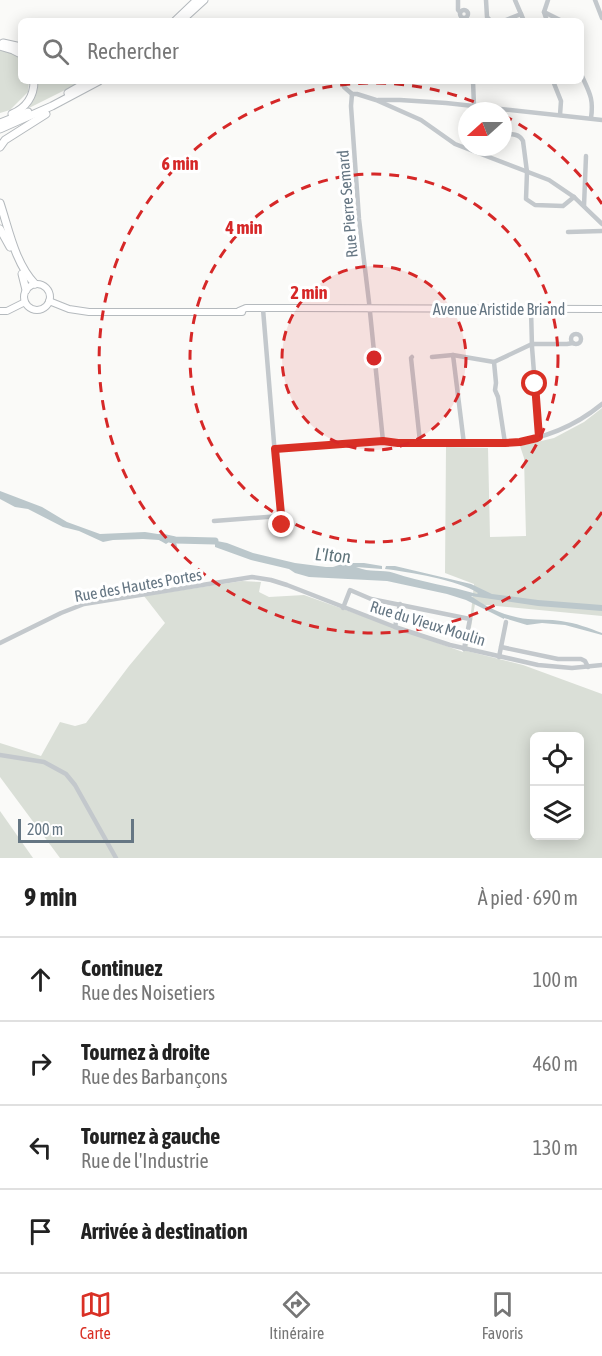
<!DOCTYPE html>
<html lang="fr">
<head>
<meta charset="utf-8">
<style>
  :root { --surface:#fff; --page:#f6f6f6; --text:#222; --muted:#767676; --line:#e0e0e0; --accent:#d93025 }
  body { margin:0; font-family:"Asap Condensed",sans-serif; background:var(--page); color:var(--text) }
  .controls { position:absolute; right:18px; bottom:18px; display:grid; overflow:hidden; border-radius:9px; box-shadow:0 3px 15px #0003 }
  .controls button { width:54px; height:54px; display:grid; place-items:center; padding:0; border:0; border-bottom:2px solid var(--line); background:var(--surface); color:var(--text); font:30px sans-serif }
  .compass { position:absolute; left:458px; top:102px; width:54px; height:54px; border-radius:50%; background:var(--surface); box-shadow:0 3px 15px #0003; rotate:249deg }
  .scale { position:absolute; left:18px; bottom:15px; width:116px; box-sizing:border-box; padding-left:6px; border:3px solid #657683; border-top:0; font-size:16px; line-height:21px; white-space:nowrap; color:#657683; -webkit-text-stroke:4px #fff; paint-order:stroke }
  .stop { position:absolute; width:18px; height:18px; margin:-14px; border:4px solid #d93025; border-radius:50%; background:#fff }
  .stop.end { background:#d93025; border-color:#fff; box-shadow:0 2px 6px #0008 }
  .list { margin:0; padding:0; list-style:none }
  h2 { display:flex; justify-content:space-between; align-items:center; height:78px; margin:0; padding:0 24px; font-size:26px }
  h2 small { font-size:20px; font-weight:400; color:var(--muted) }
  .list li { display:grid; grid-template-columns:39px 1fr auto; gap:18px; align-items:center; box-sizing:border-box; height:84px; padding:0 24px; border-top:2px solid var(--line) }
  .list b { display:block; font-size:22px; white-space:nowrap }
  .list p { margin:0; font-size:20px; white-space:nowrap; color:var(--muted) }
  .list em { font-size:20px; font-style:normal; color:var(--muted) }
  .icon { flex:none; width:33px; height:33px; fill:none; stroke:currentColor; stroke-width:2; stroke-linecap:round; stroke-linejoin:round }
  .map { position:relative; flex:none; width:602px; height:858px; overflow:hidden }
  .search { position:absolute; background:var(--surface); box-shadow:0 3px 15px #0003; left:18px; right:18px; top:18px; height:66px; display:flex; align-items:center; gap:15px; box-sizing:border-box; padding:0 21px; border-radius:9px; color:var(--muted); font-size:22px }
  .sheet { height:414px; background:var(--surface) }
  nav { display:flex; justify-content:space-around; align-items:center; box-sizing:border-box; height:84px; border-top:2px solid var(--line); background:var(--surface); font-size:16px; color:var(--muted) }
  nav a { display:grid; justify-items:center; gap:3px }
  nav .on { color:var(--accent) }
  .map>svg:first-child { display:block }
  .green { fill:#dadfd7; fill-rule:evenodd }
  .water { fill:#bbc7cb }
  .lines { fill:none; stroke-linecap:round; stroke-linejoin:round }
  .river { stroke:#bbc7cb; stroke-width:7 }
  .major-casing { stroke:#b5babe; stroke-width:8 }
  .highway-casing { stroke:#b4b9bd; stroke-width:9 }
  .minor { stroke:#c3c8cc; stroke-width:4.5 }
  .major { stroke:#fff; stroke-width:6 }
  .highway { stroke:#fff; stroke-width:7 }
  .route { stroke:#d93025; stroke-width:8 }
  .ring { fill:none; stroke:#d62828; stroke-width:3; stroke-dasharray:10 8 }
  .labels { text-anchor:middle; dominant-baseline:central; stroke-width:6; stroke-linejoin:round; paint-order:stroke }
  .street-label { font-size:16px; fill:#657683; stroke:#fff }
  .water-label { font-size:18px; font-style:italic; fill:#60757c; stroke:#fff }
  .centre { fill:#d62828; stroke:#fff; stroke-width:3 }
  .ring-label { font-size:18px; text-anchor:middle; font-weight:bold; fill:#d62828; stroke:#fff; stroke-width:6; stroke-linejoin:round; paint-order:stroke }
</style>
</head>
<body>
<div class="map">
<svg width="602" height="858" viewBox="0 0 602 858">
  <rect width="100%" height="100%" fill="#fafaf8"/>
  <g class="green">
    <polygon points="0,51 7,51 21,58 21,81 29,81 28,92 10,110 0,113"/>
    <polygon points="37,81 83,81 29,108 37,91"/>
    <path d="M602,408V616L475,604L467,651L523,665L602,694V858H60L0,777V743L41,756L60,722L75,726L86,723L129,666L165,623L144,596L242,581L261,582L259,592L269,597L304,595L463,652L470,622L474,584L445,573L446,447L488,448L490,537L526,536L524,458L520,446L554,438L584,422ZM534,736H580V836H534Z"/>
    <polygon points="0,811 33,858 0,858"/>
  </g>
  <g class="water">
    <polygon points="0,491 42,507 67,522 100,534 145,532 170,536 170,540 175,538 178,551 174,545 169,542 166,544 159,540 143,539 113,540 103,542 79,531 63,527 28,509 15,507 0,499"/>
    <path d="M207,539L227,543L253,553L295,563L326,567H333L345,563H364L382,566V569L356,567C370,573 382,569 394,573C421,582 450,586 477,594L478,593C458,580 409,572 385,569L386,566H395L471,584L492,594L538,600L602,605V611L538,606L471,596C487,608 507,617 528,619C539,620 550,619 561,621C576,623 589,628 602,633V635L565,625L542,623L527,625L504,618V619L466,600L447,594L387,581L309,577L295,573L289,569L251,560L215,547V544L207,543Z"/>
  </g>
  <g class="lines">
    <polyline class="river" points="161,537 175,540 215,541"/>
    <g class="major-casing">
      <g id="major">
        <circle cx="37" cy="297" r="13"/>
        <polyline points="49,301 69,309 89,312 242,312"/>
        <polyline points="0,311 7,311 25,302"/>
        <polyline points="239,311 246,308 289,308 602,309"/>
      </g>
    </g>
    <g class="highway-casing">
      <g id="highway">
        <polyline points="175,21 197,0"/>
        <polyline points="181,21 204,0"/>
        <polyline points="3,43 21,47"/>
        <polyline points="0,46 13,50 21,54"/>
        <polyline points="68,93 89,81"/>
        <path d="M12,114C26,108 34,96 34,81"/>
        <polyline points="0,123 28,112"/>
        <polyline points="0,129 52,106 99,81"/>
        <polyline points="0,147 5,140 46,114"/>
        <path d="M0,203C9,230 15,263 35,284"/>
        <polyline points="0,229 10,247"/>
        <polyline points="22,274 26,290"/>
      </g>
    </g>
    <g class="minor">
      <polyline points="458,0 458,10 460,12"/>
      <polyline points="486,0 487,17 491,21"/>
      <polyline points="515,0 524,21"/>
      <polyline points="595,0 602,18"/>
      <circle cx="464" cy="14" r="4"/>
      <polyline points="544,12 560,20"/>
      <polyline points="495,21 506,20 521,14"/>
      <polyline points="547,21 544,12 548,0"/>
      <path d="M581,74C589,92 594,98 591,118"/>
      <polyline points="473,81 474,106"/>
      <polyline points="553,81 561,101 560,115"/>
      <polyline points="344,87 352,94"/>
      <polyline points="352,94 351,106 359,219 369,302 383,441"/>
      <polyline points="352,94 357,94 376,100 421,120 455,144 549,180 574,197 602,224"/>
      <polyline points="378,100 400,100 446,103 602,120"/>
      <path d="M503,134C510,134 519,133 523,141L527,172L526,199L535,205L563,206L574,197"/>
      <polyline points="584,206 586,156"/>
      <polyline points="568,232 602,231"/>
      <polyline points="531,309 532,347 539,437"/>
      <circle cx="576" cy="339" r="5"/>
      <polyline points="453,355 464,444"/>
      <polyline points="412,357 411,358 420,442"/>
      <polyline points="432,357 453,355 494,362 532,344 567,344 573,343"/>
      <polyline points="494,362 496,383 495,390 498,397 505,443"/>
      <path d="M275,449L383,441L398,443H505C541,440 574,427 602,404"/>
      <polyline points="280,516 282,526"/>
      <polyline points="214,521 280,516 263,309"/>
      <polyline points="343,608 350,590 371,599 470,619 464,649"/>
      <polyline points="395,627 400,604"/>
      <polyline points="0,643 61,613 84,604 252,577 271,580 287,585 395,627 450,645 538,665 572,668 602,665"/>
      <polyline points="501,647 506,622"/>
      <polyline points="499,657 501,647 558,659 581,659 585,661 588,667"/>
      <polyline points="0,755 44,762 66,774 75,785 116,858"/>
    </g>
    <use href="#major" class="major"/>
    <use href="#highway" class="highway"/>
  </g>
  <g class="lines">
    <polyline class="route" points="282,525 275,449 383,441 398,443 505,443 520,442 537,438 539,437 535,384"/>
  </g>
  <circle cx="374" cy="358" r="92" fill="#d62828" fill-opacity=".12"/>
  <g class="ring">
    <circle cx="374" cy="358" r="92"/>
    <circle cx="374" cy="358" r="184"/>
    <path d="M602 512A275 275 0 1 1 495 111M503 115A275 275 0 0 1 602 204"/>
  </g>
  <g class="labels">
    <g class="street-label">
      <text transform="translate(347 204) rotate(-95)">Rue Pierre Semard</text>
      <text x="499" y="309">Avenue Aristide Briand</text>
      <text transform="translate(138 585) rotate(-10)">Rue des Hautes Portes</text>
      <text transform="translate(428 623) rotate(17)">Rue du Vieux Moulin</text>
    </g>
    <g class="water-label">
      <text transform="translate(333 555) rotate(5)">L'Iton</text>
    </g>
  </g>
  <circle cx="374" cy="358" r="9" class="centre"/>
  <g class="ring-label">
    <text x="180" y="170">6 min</text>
    <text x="244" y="234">4 min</text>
    <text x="309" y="299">2 min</text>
  </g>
</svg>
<div class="controls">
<button><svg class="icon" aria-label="locate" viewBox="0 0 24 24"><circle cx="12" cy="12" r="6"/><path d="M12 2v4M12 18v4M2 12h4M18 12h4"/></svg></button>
<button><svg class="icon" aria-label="layers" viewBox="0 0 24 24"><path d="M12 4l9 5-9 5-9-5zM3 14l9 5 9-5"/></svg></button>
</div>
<svg class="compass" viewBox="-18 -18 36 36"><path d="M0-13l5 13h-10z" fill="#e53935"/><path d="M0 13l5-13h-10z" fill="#767676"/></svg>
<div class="scale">200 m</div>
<div class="stop" style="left:535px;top:384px"></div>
<div class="stop end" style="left:282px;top:525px"></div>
<div class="search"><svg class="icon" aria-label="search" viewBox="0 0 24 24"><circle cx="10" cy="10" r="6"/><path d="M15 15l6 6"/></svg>Rechercher</div>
</div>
<section class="sheet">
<h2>9 min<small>À pied · 690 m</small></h2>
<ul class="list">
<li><svg class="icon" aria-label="ahead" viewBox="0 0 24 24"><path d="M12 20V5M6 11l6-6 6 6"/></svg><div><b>Continuez</b><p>Rue des Noisetiers</p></div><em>100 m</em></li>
<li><svg class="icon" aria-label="right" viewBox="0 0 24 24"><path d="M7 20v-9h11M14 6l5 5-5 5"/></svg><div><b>Tournez à droite</b><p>Rue des Barbançons</p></div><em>460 m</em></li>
<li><svg class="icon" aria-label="left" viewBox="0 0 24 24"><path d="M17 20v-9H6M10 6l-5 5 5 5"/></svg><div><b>Tournez à gauche</b><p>Rue de l'Industrie</p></div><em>130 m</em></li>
<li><svg class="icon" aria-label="arrive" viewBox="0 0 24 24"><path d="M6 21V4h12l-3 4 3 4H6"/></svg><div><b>Arrivée à destination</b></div></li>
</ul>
</section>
<nav>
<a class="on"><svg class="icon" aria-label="map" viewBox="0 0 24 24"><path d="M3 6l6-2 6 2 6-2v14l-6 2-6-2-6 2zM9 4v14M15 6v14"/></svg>Carte</a>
<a><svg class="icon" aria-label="directions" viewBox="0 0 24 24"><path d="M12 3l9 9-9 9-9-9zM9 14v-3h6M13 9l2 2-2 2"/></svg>Itinéraire</a>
<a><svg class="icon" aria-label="saved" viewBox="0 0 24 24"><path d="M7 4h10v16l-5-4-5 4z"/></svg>Favoris</a>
</nav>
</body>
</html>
